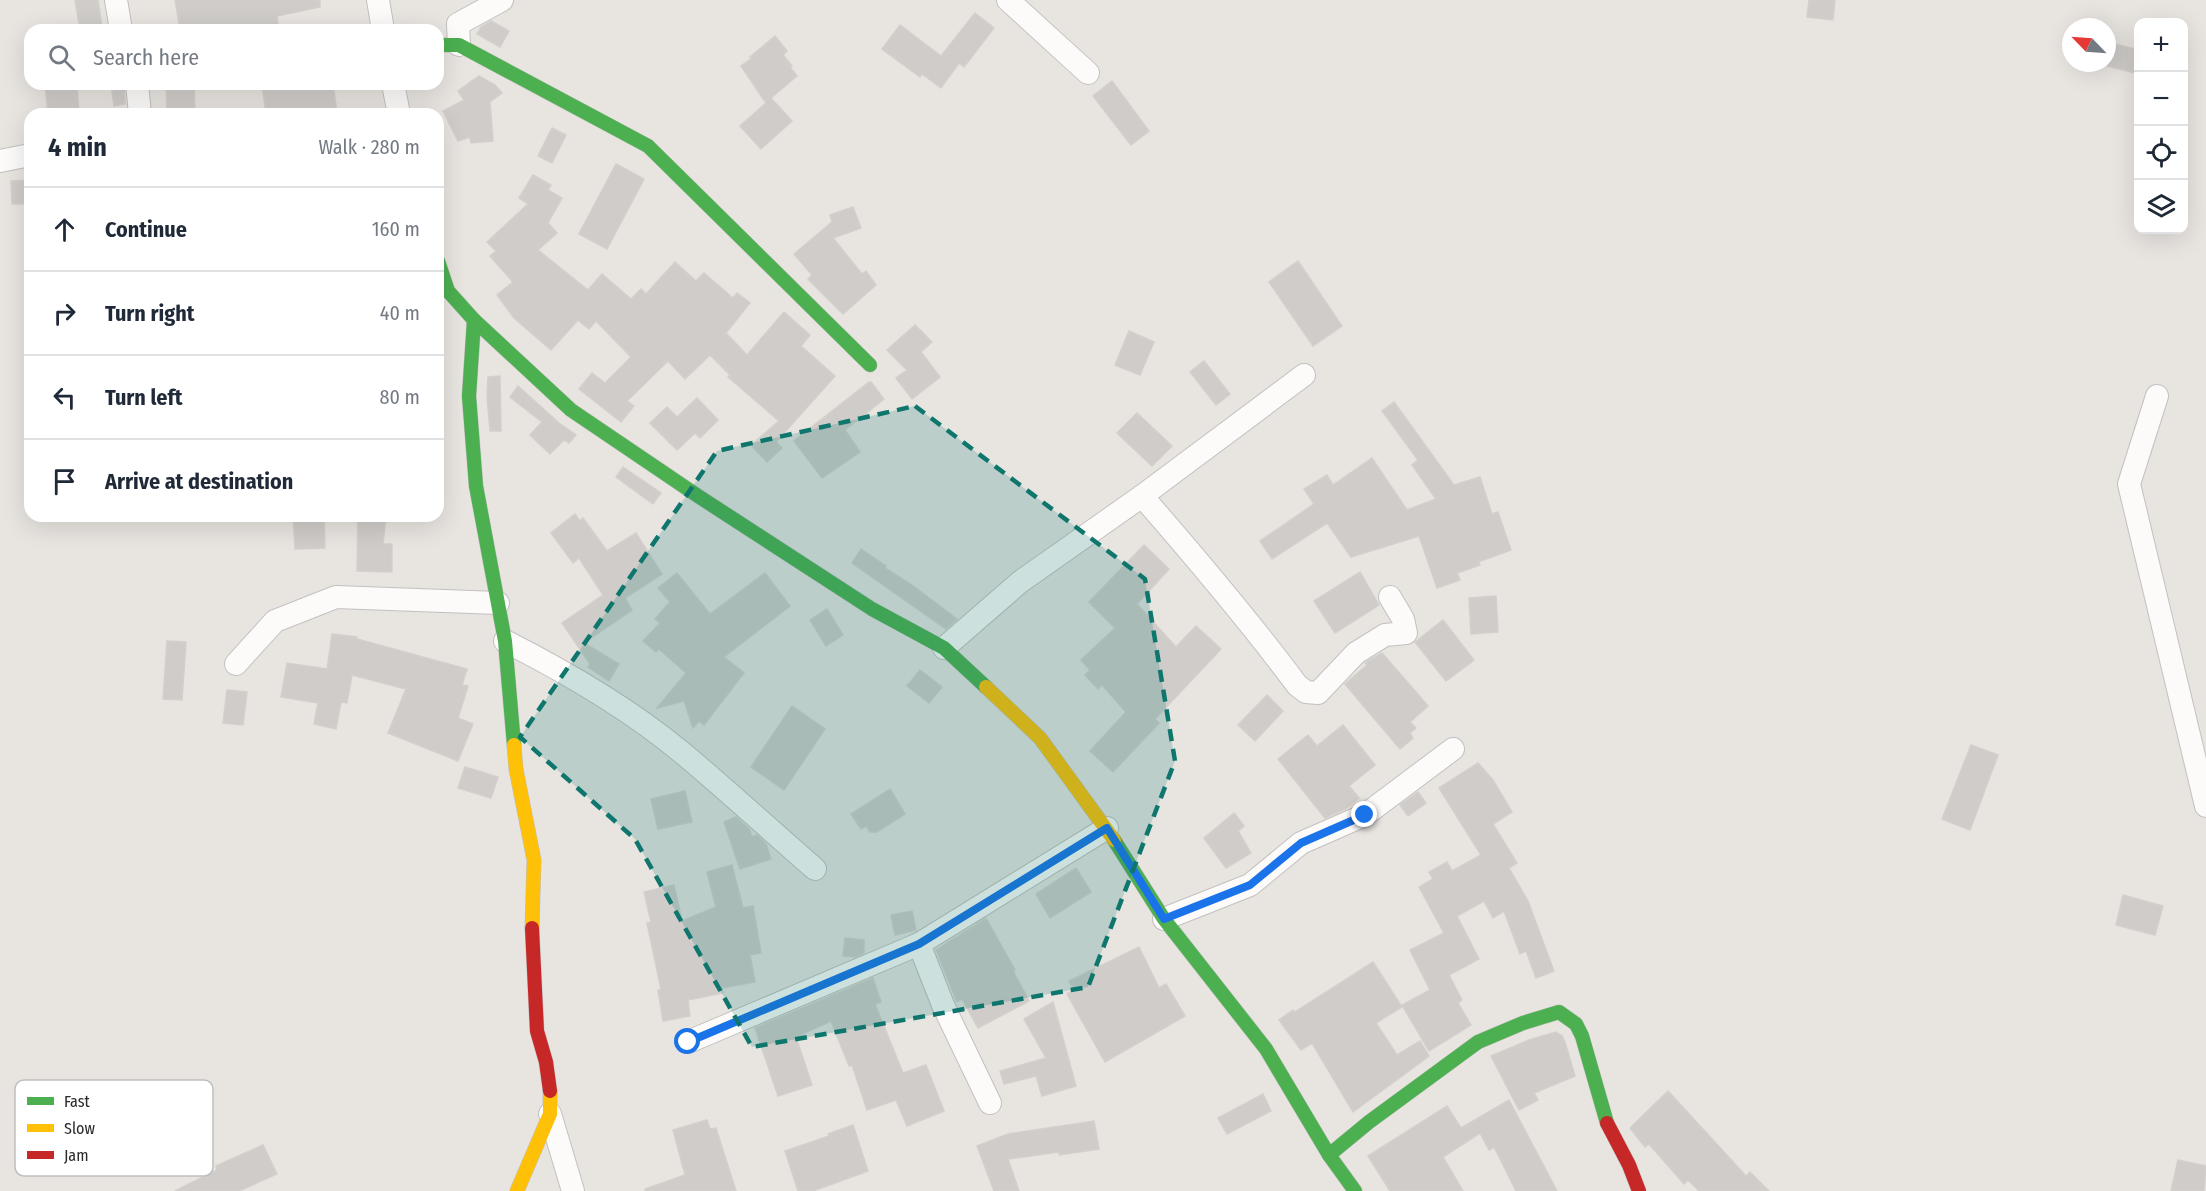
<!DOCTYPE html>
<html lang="en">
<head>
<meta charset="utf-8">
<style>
  :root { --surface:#fff; --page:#f6f6f7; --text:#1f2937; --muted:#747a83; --line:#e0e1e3 }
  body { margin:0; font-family:"Fira Sans Condensed",sans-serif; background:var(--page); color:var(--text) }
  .controls { position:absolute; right:18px; top:18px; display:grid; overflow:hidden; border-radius:12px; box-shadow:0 6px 24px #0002 }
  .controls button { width:54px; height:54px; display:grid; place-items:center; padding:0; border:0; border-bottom:2px solid var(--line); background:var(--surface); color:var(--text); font:30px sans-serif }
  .compass { position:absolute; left:2062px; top:18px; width:54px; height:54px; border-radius:50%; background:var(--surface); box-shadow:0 6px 24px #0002; rotate:295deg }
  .stop { position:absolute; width:18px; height:18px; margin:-14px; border:4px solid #1a73e8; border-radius:50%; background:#fff }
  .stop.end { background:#1a73e8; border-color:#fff; box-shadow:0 2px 6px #0008 }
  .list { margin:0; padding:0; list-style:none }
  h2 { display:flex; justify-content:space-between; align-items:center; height:78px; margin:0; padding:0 24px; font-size:26px }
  h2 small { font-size:20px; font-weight:400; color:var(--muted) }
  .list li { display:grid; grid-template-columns:39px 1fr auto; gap:18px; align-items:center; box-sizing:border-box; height:84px; padding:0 24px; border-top:2px solid var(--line) }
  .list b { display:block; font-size:22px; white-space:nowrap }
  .list em { font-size:20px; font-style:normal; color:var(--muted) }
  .icon { flex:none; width:33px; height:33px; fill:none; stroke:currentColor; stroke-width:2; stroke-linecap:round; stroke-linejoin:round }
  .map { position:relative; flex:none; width:2206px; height:1191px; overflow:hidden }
  .search { position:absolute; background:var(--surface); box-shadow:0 6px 24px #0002; left:24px; top:24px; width:420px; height:66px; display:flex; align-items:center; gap:15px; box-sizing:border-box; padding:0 21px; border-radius:18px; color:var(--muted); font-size:22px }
  .panel { position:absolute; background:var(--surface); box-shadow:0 6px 24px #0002; left:24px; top:108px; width:420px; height:414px; border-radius:18px }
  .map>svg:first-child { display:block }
  .building { fill:#cfccc9; stroke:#d3d0cc; stroke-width:1.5 }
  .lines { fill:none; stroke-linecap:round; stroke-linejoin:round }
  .street-casing { stroke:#c2c1c1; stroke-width:24 }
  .fast-casing { stroke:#c2c1c1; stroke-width:15 }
  .slow-casing { stroke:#c2c1c1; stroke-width:15 }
  .jam-casing { stroke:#c2c1c1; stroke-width:15 }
  .street { stroke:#fcfbfa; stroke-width:22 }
  .fast { stroke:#4caf50; stroke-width:14 }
  .slow { stroke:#ffc107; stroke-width:14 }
  .jam { stroke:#c62828; stroke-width:14 }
  .route { stroke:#1a73e8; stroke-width:8 }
  .marked { fill:#0f766e; fill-opacity:0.2; stroke:#0f766e; stroke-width:4.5; stroke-dasharray:12 8; stroke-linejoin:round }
  .key { fill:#fff; stroke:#bfbfbf; stroke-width:1.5 }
  .key-label { font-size:16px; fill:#2a2a2a }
</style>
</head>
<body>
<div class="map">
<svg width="2206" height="1191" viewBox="0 0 2206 1191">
  <rect width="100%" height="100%" fill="#e8e4e0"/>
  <g class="building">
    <polygon points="75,0 98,0 102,27 80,30"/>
    <polygon points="175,0 320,0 320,7 277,16 279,30 180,30"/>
    <polygon points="1809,0 1835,0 1833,20 1807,17"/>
    <polygon points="975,13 994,28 964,67 959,63 941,88 922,74 920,77 882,49 900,25 941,56"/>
    <polygon points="491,21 509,31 500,47 477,34 481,27"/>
    <polygon points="775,36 787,51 783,55 792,66 790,67 797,76 771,98 792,121 761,149 740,126 766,103 741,66 752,58 750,57"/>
    <polygon points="2107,42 2139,50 2139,74 2107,66"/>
    <polygon points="479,76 495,85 502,93 490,102 493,141 471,143 470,137 458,141 443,111 464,100 458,91"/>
    <polygon points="1112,81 1149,131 1131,145 1093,96"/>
    <polygon points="45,84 77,84 79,114 48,114"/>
    <polygon points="111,84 124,84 125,104 114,106"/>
    <polygon points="166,84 194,84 195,114 167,114"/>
    <polygon points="262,84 333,84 337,113 266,114"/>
    <polygon points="552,128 566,135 552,163 538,156"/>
    <polygon points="616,164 644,179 607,249 579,234"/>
    <polygon points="533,175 551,185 548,190 562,198 548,223 557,233 538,250 588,290 602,274 631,299 641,289 646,294 675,262 696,281 704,273 733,298 737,293 750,303 726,333 747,355 784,312 810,335 801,346 835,376 776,442 782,448 767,462 751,445 779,421 728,377 730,375 710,355 685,379 668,361 627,401 634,406 621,422 579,389 592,373 605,383 631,357 596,321 589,329 578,320 551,350 514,318 497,295 513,282 490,256 496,251 487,242 528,204 519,198"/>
    <polygon points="30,180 30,204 12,204 11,181"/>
    <polygon points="853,207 861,228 833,238 862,274 866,271 876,285 843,314 808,279 812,275 794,254 832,222 830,215"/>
    <polygon points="1298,261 1342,326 1313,346 1269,282"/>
    <polygon points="915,325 932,342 921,352 940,377 912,399 896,378 907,370 887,350"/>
    <polygon points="1129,331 1154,342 1140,375 1115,365"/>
    <polygon points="1204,361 1230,394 1216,405 1190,372"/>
    <polygon points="500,376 501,431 490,431 487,396 488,377"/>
    <polygon points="869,382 871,382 884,399 845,430 860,452 822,478 794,441"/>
    <polygon points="518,386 559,423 576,435 569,443 564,440 550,454 530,435 542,422 510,397"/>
    <polygon points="697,398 718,420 700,438 695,433 677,450 650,423 667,407 677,417"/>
    <polygon points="1394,402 1454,485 1480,477 1492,514 1498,512 1511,550 1478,562 1480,565 1457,573 1460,580 1437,588 1419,536 1351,557 1327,523 1272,559 1260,541 1314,504 1304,489 1327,475 1333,485 1372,458 1407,510 1436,499 1412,465 1418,460 1382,411"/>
    <polygon points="1137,413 1172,446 1152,466 1117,433"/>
    <polygon points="623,467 661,493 653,504 616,477"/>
    <polygon points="575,514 580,521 583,518 607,551 636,533 662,574 625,598 632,610 584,643 619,664 609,681 588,667 590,664 562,623 603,595 579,558 573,563 551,533"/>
    <polygon points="293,516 324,516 325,548 295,549"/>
    <polygon points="358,516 386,516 383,544 392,544 392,572 357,571"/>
    <polygon points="1144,545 1169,569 1137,604 1176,647 1196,626 1221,649 1155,719 1159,723 1113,772 1090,751 1126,712 1102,685 1098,689 1085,675 1090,670 1081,660 1115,628 1089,602"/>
    <polygon points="861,549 886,566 885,568 912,585 957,619 946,629 852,563"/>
    <polygon points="1360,572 1379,605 1335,633 1314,601"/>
    <polygon points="677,573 710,614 765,573 790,606 724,657 744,673 704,725 699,721 693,728 684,701 657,708 686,673 659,649 656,652 643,641 660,623 655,619 670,602 658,588"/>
    <polygon points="1496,596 1498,632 1471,634 1469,598"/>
    <polygon points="827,609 843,635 826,646 810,620"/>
    <polygon points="1443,620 1474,660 1446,681 1415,642"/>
    <polygon points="332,634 357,637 357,639 467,669 462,685 468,686 458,718 473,724 458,761 388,733 406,689 352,675 347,703 341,702 336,729 314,724 318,703 281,697 287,663 327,669"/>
    <polygon points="167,641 186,642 182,700 163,699"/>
    <polygon points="1382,653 1428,706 1410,722 1416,728 1410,733 1413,738 1400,749 1345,684 1367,665 1365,663"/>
    <polygon points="920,670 942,687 929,703 907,686"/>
    <polygon points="227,690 247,692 243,725 223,723"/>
    <polygon points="1267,695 1283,711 1255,741 1238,725"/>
    <polygon points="792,706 825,729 784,790 751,767"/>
    <polygon points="1343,725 1375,765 1349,786 1359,798 1345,809 1325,818 1278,759 1308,735 1317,746"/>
    <polygon points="1971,745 1998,755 1970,830 1942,819"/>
    <polygon points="1478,763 1493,780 1512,812 1493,824 1517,863 1509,868 1528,901 1554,971 1536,978 1526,951 1520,954 1504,911 1493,918 1484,901 1457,916 1479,959 1449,975 1462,1000 1458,1003 1471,1025 1429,1051 1402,1005 1430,990 1410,950 1444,933 1419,887 1433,879 1429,872 1447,862 1452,871 1481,855 1439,788"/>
    <polygon points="465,767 498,777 491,798 458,788"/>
    <polygon points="890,789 905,814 877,832 870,832 866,826 861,829 851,814"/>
    <polygon points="685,791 692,822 658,829 651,799"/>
    <polygon points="1418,792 1426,803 1408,816 1400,805"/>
    <polygon points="1234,813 1244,826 1238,831 1251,853 1226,868 1204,838"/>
    <polygon points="736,817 749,829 752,837 757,835 766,844 771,859 740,869 724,822"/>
    <polygon points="732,865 743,908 753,906 761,953 750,955 755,982 722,988 723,993 688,1000 690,1016 663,1021 658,990 661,989 647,923 651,922 644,892 674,885 682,921 716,907 707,872"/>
    <polygon points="1076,868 1091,892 1050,918 1036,894"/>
    <polygon points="2123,895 2163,906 2155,935 2116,925"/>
    <polygon points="912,911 916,930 895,935 891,915"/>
    <polygon points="986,918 1015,970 1013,971 1029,1001 978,1028 962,999 957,1002 936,950"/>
    <polygon points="845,938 864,940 864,953 855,957 843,956"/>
    <polygon points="1139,947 1159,988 1166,984 1185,1016 1105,1062 1067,994 1074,990 1069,981"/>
    <polygon points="1373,962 1402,1007 1376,1023 1397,1055 1420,1041 1429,1056 1353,1112 1312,1043 1301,1050 1279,1020 1293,1010 1295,1012"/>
    <polygon points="873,978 881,1002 875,1004 903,1073 926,1065 944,1111 907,1126 896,1100 867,1110 852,1065 849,1066 831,1021 796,1037 812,1085 778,1096 755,1028"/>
    <polygon points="1053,1002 1076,1086 1042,1096 1036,1076 1004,1084 1000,1071 1046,1058 1024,1019"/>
    <polygon points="1556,1032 1562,1036 1565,1042 1575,1076 1534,1093 1538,1100 1519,1110 1491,1056 1529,1040"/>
    <polygon points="1668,1091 1746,1176 1750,1172 1769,1191 1699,1191 1688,1180 1684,1184 1649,1144 1645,1147 1630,1128"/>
    <polygon points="1263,1094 1271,1111 1227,1134 1218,1118"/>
    <polygon points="1509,1100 1557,1191 1516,1191 1494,1147 1489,1150 1480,1133 1443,1157 1463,1191 1390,1191 1368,1156 1447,1106 1461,1128"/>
    <polygon points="707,1120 710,1129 716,1128 736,1191 645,1191 645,1189 685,1175 673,1130"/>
    <polygon points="1094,1121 1099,1149 1059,1155 1059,1152 1008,1159 1019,1191 994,1191 977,1146 1008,1134"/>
    <polygon points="853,1125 868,1171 813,1191 798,1191 785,1151 829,1136 828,1134"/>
    <polygon points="263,1145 277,1174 239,1191 175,1191 217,1170 216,1166"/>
    <polygon points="2178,1160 2206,1166 2204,1191 2171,1191"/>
  </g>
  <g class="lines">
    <g class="street-casing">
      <g id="street">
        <polyline points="116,0 121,30"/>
        <polyline points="378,0 383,30"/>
        <polyline points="1008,0 1088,73"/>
        <polyline points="459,45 458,24 502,0"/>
        <polyline points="137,84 140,114"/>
        <polyline points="393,84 399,114"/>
        <polyline points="0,161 30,155"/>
        <polyline points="2157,396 2129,484 2206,806"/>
        <path d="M1142,496C1196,558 1248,619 1297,685L1306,692L1318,693L1356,653L1385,635L1406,633L1403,619L1390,597"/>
        <path d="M505,641C566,672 627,707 680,751C726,789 770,830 815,869"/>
        <polyline points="944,648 1020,582 1142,496 1304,375"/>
        <polyline points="236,664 275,621 336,597 498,603"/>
        <polyline points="1164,919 1250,885 1301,843 1365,815 1453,749"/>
        <polyline points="919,944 943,1005 990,1103"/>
        <polyline points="688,1042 919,944 1107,828"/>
        <polyline points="550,1114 573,1191"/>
      </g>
    </g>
    <g class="fast-casing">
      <g id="fast">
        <polyline points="438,45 459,45 648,146 870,365"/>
        <polyline points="438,261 448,291 474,320 571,410 698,496 872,609 944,648 986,687"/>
        <polyline points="474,320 469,396 476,486 505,641 514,745"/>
        <polyline points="1114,840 1164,919 1266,1049 1329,1155 1355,1191"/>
        <polyline points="1329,1155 1369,1122 1478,1042 1523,1023 1559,1012 1576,1024 1582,1036 1607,1123"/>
      </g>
    </g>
    <g class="slow-casing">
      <g id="slow">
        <polyline points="986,687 1040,738 1114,840"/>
        <polyline points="514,745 516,769 534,860 532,928"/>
        <polyline points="517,1191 550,1114 550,1091"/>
      </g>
    </g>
    <g class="jam-casing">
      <g id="jam">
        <polyline points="532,928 537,1031 546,1062 550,1091"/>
        <polyline points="1607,1123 1629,1165 1639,1191"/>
      </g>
    </g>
    <use href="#street" class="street"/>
    <use href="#fast" class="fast"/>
    <use href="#slow" class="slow"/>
    <use href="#jam" class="jam"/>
  </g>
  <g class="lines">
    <polyline class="route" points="688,1042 919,944 1107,828 1164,919 1250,885 1301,843 1365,815"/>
  </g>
  <path class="marked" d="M915,406L1145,579L1175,761L1088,987L752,1047L635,839L520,737L717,451Z"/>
  <rect x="15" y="1080" width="198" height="96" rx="9" class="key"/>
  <rect x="27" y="1097" width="27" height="8" fill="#4caf50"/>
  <rect x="27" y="1124" width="27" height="8" fill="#ffc107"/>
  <rect x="27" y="1151" width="27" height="8" fill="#c62828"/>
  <g class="key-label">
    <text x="64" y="1107">Fast</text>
    <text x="64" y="1134">Slow</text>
    <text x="64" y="1161">Jam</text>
  </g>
</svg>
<div class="controls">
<button>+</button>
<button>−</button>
<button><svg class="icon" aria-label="locate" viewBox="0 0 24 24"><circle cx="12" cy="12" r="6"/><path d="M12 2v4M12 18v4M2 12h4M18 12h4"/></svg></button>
<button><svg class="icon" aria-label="layers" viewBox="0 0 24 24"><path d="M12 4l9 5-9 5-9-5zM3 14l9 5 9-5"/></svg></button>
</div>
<svg class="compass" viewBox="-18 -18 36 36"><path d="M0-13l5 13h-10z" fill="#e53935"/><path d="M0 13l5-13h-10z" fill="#747a83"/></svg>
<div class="stop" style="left:688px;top:1042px"></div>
<div class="stop end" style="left:1365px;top:815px"></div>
<div class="search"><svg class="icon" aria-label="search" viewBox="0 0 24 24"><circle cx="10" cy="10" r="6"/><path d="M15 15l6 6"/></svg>Search here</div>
<section class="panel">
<h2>4 min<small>Walk · 280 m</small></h2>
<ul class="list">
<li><svg class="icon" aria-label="ahead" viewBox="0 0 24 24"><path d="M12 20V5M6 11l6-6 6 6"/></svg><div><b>Continue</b></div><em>160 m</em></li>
<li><svg class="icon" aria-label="right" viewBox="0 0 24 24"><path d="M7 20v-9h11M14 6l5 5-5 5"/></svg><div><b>Turn right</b></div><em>40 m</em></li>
<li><svg class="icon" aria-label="left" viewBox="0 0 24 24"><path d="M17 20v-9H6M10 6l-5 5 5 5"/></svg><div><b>Turn left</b></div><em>80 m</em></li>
<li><svg class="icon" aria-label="arrive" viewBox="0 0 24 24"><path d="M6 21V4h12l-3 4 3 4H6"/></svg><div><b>Arrive at destination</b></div></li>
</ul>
</section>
</div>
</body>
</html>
